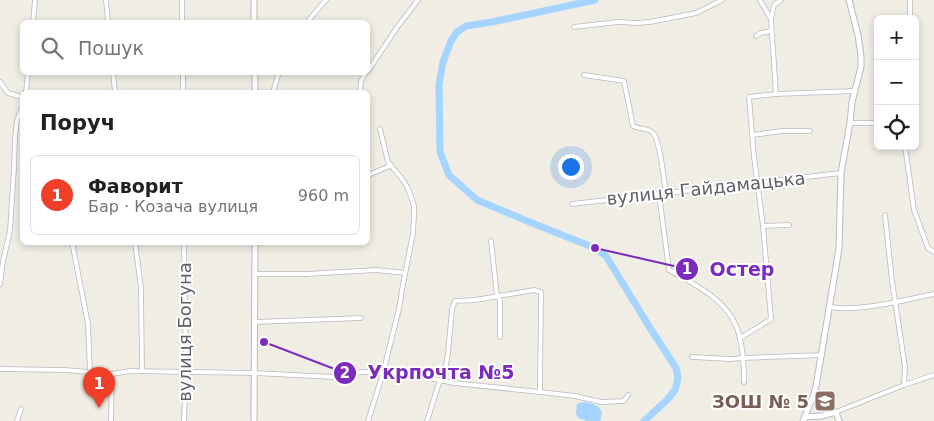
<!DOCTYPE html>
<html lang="uk">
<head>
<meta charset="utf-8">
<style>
  :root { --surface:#fff; --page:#f2f2f2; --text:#202124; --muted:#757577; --line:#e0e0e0; --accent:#f03f29 }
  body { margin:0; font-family:"DejaVu Sans",sans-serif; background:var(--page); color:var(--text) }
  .controls { position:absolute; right:15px; top:15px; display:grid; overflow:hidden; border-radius:8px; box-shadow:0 2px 8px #0003 }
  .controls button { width:45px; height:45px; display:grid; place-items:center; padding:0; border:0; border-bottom:1px solid var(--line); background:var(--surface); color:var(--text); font:25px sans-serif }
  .you { position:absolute; left:570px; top:166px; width:18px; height:18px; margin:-12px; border:4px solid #fff; border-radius:50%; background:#1a73e8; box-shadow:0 0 0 8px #1a73e833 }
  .badge { display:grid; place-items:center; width:32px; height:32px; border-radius:50%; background:var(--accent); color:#fff; font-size:16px; font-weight:700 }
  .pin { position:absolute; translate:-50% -41px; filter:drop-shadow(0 1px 2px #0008) }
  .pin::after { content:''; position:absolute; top:26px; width:18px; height:15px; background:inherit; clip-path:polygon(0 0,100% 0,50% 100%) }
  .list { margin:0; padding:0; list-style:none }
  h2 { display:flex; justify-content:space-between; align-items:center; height:65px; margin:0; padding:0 20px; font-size:21px }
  h2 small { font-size:16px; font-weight:400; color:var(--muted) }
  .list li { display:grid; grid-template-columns:32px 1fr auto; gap:15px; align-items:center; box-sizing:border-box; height:80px; margin:0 10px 10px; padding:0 10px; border:1px solid var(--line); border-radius:8px }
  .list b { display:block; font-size:19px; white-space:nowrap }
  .list p { margin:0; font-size:16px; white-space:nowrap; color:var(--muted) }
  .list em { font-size:16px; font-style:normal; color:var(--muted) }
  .icon { flex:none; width:28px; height:28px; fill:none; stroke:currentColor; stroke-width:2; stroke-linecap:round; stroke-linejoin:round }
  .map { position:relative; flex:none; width:934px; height:421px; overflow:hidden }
  .search { position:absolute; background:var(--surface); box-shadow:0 2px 8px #0003; left:20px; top:20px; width:350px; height:55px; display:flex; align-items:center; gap:12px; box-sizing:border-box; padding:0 18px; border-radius:8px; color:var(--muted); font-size:19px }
  .panel { position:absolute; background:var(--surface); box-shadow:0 2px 8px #0003; left:20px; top:90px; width:350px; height:155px; border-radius:8px }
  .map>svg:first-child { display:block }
  .water { fill:#a4d4ff }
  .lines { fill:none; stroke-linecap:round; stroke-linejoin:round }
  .river { stroke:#a4d4ff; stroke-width:7 }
  .street-casing { stroke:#b6b9be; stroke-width:5.5 }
  .secondary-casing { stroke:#b7bac0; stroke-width:7 }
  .street { stroke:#fff; stroke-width:4 }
  .secondary { stroke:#fff; stroke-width:5 }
  .labels { text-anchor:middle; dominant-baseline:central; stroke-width:4; stroke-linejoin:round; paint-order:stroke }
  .street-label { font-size:18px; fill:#5c6065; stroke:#fff }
  .education-label { font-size:18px; font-weight:bold; fill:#785e54; stroke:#fff; text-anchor:end }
  .leader { fill:none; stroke:#7b2cbf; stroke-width:2 }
  .callout-dot { fill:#7b2cbf; stroke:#fff; stroke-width:2 }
  .mark-label { font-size:15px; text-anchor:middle; font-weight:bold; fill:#fff }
  .callout-label { font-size:19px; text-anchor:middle; font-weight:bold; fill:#7b2cbf; stroke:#fff; stroke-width:4; stroke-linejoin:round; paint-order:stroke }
</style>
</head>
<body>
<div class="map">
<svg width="934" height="421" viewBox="0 0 934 421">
  <rect width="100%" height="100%" fill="#efede4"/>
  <path class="water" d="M584,402C591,403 600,405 602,413L600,421H587L578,418L576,413L577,404L579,403Z"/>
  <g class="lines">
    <polyline class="river" points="595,0 492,22 466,26 457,32 451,41 443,62 439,85 440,152 449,175 477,200 532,223 595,248 606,256 650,328 676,368 678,378 675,390 667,400 644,421"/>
    <g class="street-casing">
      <g id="street">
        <polyline points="106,0 108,22"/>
        <polyline points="182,0 182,22"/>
        <polyline points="760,0 771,19"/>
        <polyline points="910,0 910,19"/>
        <polyline points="33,22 35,0"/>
        <polyline points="307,22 326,0"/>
        <polyline points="574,27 618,22 636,23 650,22 696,13 722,0"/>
        <polyline points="756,36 761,33 771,31"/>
        <polyline points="368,71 398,26 418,0"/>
        <polyline points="113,72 115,92"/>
        <polyline points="183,72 183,92"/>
        <path d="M584,75L624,81L633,126C639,129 647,128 652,132C660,137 664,182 666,193"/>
        <polyline points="0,82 8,93 22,97"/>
        <polyline points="26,92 28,72"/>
        <polyline points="273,92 279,72"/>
        <polyline points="360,92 361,81 366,72"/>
        <polyline points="776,94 771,19 774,5 781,0"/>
        <polyline points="850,123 878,123"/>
        <polyline points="753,135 782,131 810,131"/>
        <polyline points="905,146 914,210 928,248 934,252"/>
        <polyline points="368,175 390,166"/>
        <path d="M659,194L669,270C694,284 726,299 737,328C743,345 744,364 744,382"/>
        <polyline points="572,204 841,173"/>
        <polyline points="885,215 892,281 905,367 904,385"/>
        <polyline points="763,226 789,225"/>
        <polyline points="491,241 497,296 500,300 500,337"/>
        <polyline points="72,242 88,324 90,372"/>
        <polyline points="135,242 141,288 142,371"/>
        <polyline points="255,274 306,274 376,270 405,273"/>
        <polyline points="0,284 3,261 10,231 14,168 15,138 17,120 22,108"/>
        <path d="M829,307C860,312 903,300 934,294"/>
        <polyline points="255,322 361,318"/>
        <polyline points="740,338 771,319 763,226 754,157 749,97 776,94 855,91"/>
        <polyline points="692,357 730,359 743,358 822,355"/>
        <polyline points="0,369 65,370 112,374 130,371 254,373 333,377 342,377 354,373 362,372 380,373 388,371 399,372 454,383 540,392 575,396 601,402 624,401 628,395"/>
        <polyline points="836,412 904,385 934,375"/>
        <polyline points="17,421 21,409"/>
        <polyline points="111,421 112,374"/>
        <polyline points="184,421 186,372 184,242"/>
        <polyline points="368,421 383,373 399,309 402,290 413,233 414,215 414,206 408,188 402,179 388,162 380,129"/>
        <polyline points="427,421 439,383 444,377 448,353 452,309 455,301 475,300 534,290 541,292 540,392"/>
      </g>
    </g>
    <g class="secondary-casing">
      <g id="secondary">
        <polyline points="254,0 254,22"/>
        <polyline points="255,72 255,92"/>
        <polyline points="806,417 821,416 836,412 839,421"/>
        <polyline points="254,421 255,242"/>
        <polyline points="803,421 814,394 816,386 837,261 839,247 841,173 850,123 852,102 861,67 861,56 858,35 849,0"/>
      </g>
    </g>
    <use href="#street" class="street"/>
    <use href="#secondary" class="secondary"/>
  </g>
  <defs>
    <g id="school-square" transform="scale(1.125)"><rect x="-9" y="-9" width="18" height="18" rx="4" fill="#8d6e63" stroke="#fff"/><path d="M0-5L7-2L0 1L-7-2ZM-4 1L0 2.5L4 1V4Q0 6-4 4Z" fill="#fff"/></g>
  </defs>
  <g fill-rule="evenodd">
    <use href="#school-square" x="825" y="401"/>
  </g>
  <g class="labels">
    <g class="street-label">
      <text transform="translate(706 188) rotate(-6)">вулиця Гайдамацька</text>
      <text transform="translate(184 332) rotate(-90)">вулиця Богуна</text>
    </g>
    <g class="education-label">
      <text x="809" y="401">ЗОШ № 5</text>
    </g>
  </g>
  <path class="leader" d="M595 248L687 269M264 342L345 373"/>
  <g class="callout-dot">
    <circle cx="595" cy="248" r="5"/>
    <circle cx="264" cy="342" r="5"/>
    <circle cx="687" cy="269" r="12"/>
    <circle cx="345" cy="373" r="12"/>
  </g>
  <g class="mark-label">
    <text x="687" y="274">1</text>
    <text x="345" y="378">2</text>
  </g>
  <g class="callout-label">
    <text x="742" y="276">Остер</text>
    <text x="441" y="379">Укрпочта №5</text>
  </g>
</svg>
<div class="controls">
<button>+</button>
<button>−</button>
<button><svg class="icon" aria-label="locate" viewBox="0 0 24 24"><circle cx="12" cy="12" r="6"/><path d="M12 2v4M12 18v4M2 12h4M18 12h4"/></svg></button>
</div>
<div class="you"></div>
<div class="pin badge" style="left:99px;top:408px">1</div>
<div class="search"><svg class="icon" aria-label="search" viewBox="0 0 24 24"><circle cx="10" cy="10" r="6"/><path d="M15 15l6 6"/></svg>Пошук</div>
<section class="panel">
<h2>Поруч<small></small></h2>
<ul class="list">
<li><span class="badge">1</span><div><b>Фаворит</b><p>Бар · Козача вулиця</p></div><em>960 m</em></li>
</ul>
</section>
</div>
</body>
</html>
